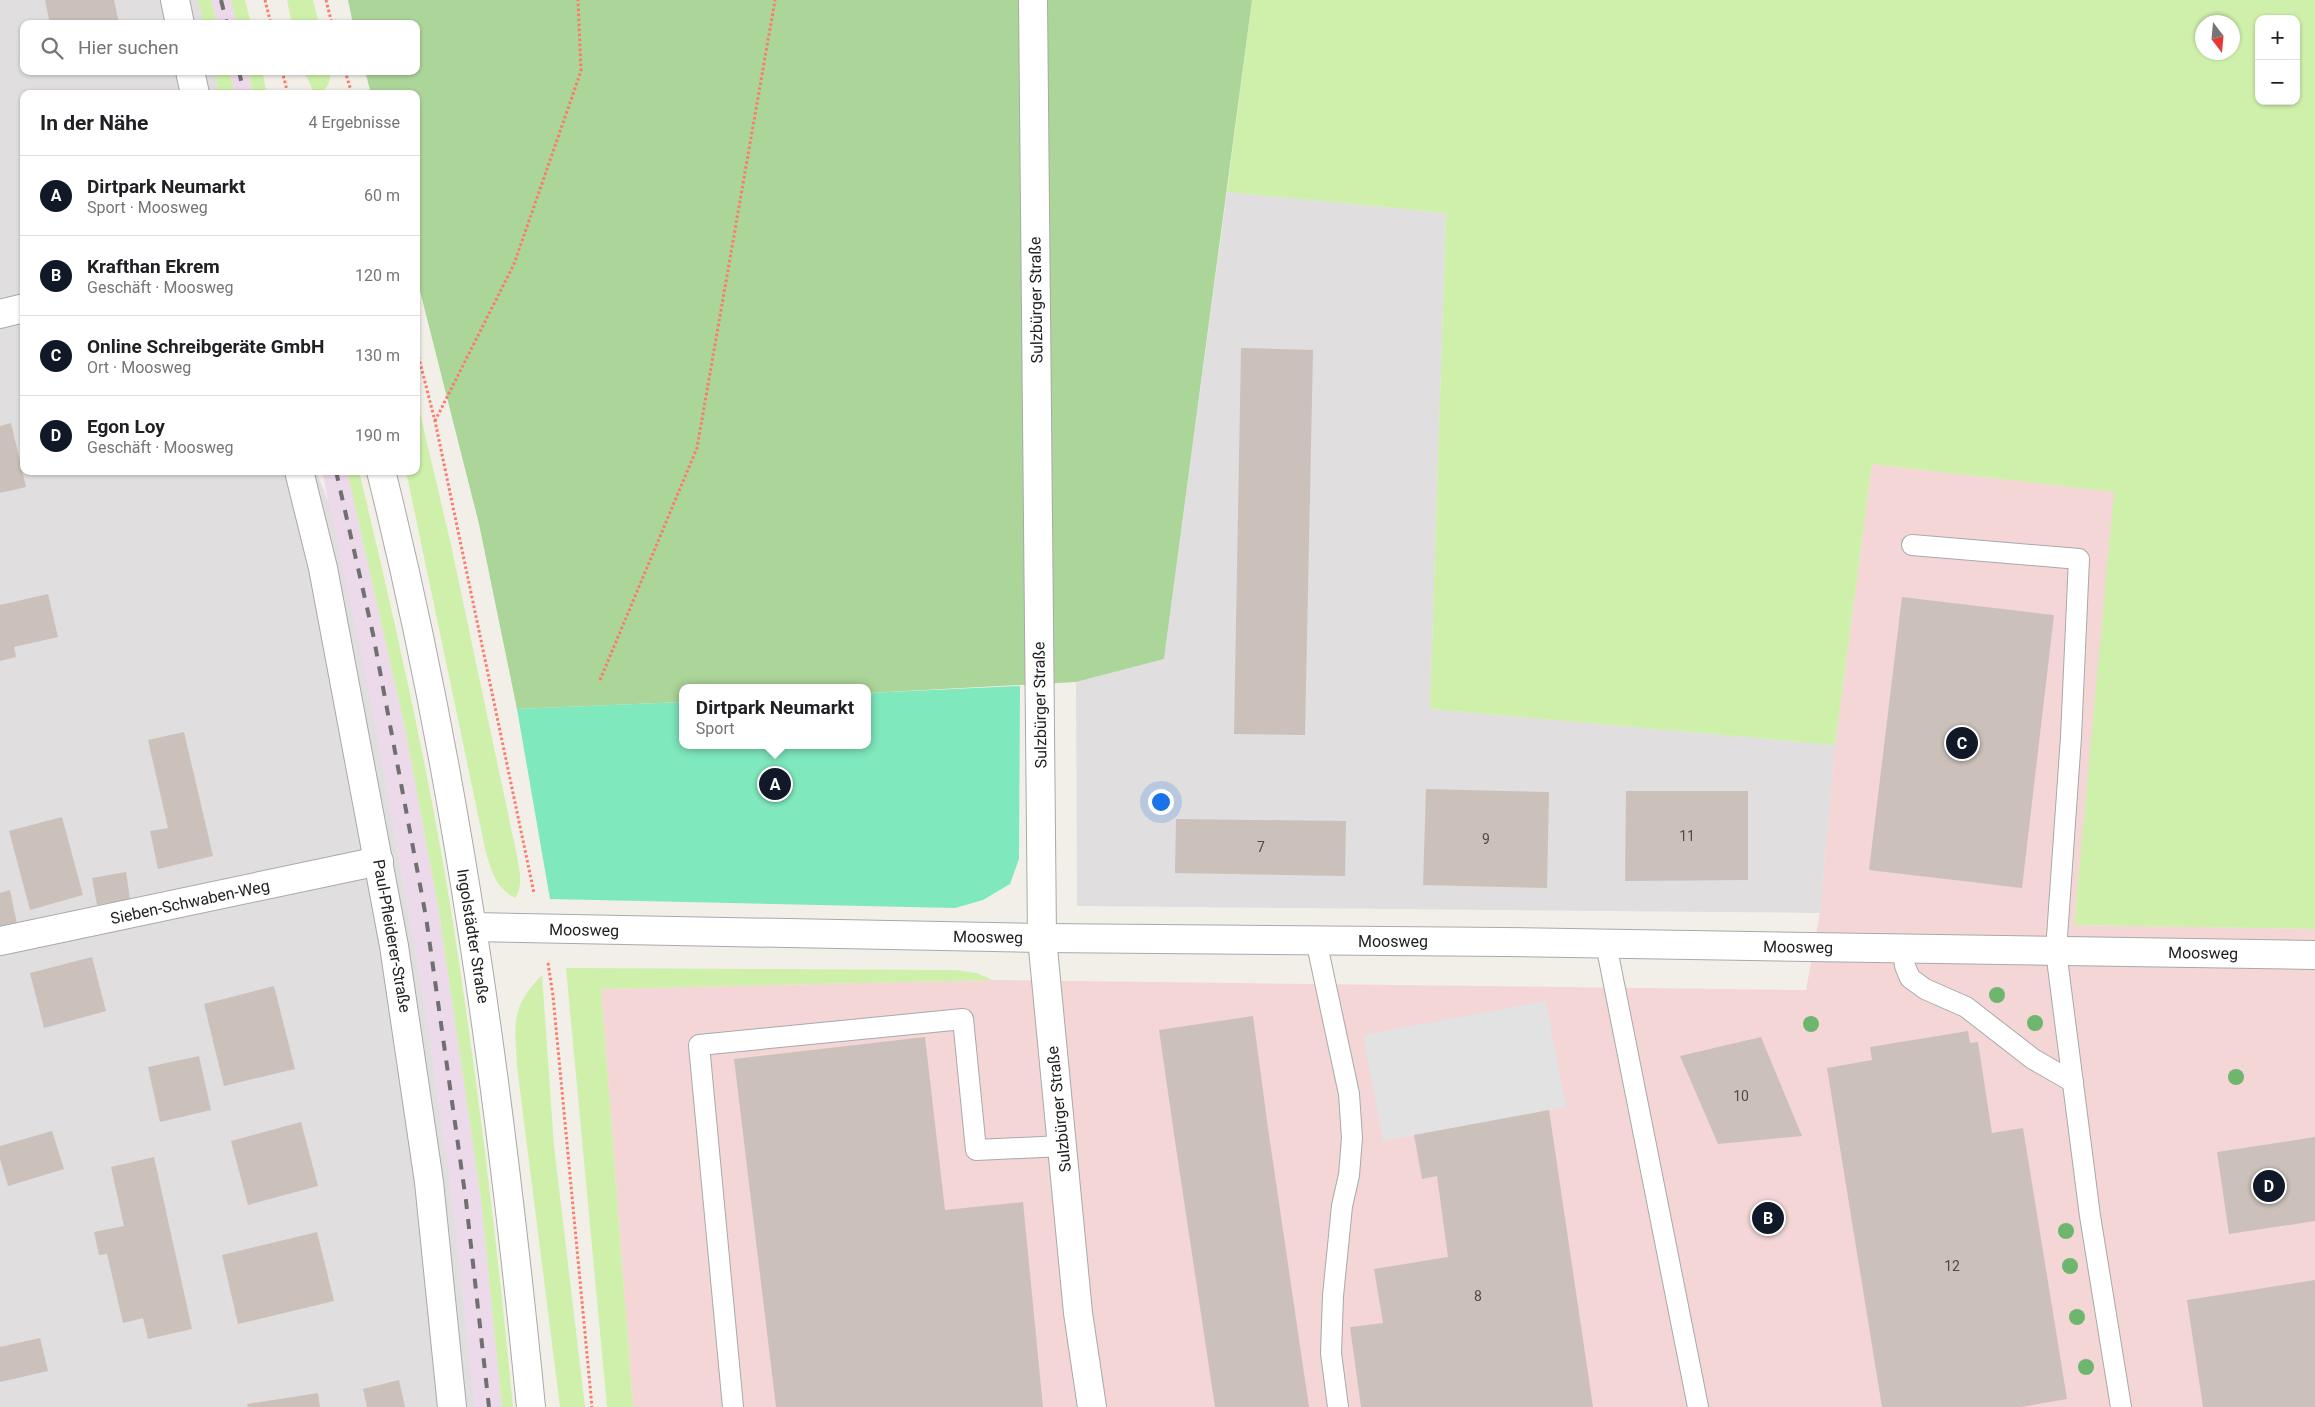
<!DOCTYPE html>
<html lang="de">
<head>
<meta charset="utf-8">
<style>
  :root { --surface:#fff; --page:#f6f6f6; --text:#202124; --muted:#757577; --line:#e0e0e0; --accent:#111827 }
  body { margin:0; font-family:Roboto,sans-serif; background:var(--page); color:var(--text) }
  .controls { position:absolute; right:15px; top:15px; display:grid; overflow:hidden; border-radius:10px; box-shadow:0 1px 4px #0004 }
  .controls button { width:45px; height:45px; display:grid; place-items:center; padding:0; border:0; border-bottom:1px solid var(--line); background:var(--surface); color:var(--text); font:25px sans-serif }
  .compass { position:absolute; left:2195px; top:15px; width:45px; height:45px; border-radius:50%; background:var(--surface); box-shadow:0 1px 4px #0004; rotate:164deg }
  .you { position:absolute; left:1160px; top:801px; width:18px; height:18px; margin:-12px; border:4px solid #fff; border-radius:50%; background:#1a73e8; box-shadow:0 0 0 8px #1a73e833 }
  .badge { display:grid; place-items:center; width:32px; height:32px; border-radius:50%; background:var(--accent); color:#fff; font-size:16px; font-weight:700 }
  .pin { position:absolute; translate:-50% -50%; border:2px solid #fff; box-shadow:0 1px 5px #0006 }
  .popup { position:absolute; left:679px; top:684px; width:192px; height:65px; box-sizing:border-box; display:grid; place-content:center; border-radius:10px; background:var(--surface); filter:drop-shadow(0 1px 4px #0005); font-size:16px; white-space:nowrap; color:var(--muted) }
  .popup b { font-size:19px; color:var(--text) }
  .popup::after { content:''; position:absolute; left:50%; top:100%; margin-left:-10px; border:10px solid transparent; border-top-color:var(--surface) }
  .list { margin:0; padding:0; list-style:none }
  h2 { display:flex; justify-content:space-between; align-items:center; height:65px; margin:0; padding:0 20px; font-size:21px }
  h2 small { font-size:16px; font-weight:400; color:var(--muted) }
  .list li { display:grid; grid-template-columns:32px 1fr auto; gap:15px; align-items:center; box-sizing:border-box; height:80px; padding:0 20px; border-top:1px solid var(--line) }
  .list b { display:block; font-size:19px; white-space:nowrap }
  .list p { margin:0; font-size:16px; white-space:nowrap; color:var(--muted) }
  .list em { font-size:16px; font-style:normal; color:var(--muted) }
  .icon { flex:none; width:28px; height:28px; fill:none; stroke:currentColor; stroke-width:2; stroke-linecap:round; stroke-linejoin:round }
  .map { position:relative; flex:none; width:2315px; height:1407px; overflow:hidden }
  .search { position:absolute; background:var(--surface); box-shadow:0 1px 4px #0004; left:20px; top:20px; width:400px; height:55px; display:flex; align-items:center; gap:12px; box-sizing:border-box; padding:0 18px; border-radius:10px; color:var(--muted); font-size:19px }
  .panel { position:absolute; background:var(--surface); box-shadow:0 1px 4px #0004; left:20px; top:90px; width:400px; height:385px; border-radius:10px }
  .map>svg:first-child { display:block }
  .residential { fill:#e0dede }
  .commercial { fill:#f4d6d6 }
  .industrial { fill:#ecd9e9 }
  .grass { fill:#cef0aa; fill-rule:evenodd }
  .forest { fill:#acd599 }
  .pitch { fill:#7fe8bd }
  .parking { fill:#e2e2e2 }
  .building { fill:#cbc1ba }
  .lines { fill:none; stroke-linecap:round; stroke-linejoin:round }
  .service-casing { stroke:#a9a9a9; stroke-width:22 }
  .minor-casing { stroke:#a9a9a9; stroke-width:30 }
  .tertiary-casing { stroke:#a9a9a9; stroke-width:30 }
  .path { stroke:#ff786c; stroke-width:3; stroke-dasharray:2.5 2.5; stroke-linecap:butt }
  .service { stroke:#fff; stroke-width:20 }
  .minor { stroke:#fff; stroke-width:28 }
  .tertiary { stroke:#fff; stroke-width:28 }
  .rail { stroke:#707070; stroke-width:4; stroke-dasharray:10 10; stroke-linecap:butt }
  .tree { fill:#6eb66d }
  .labels { text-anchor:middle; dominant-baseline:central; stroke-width:5; stroke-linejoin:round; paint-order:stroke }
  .number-label { font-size:14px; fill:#4c4a48 }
  .street-label { font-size:16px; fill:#222; stroke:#fff }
</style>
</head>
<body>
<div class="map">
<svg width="2315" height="1407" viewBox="0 0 2315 1407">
  <rect width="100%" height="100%" fill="#f2efe8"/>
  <g class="residential">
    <polygon points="0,0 198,0 204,24 24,24 24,71 215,71 219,94 24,94 24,471 316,471 332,511 340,546 377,733 425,1006 453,1203 475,1407 0,1407"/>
    <polygon points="1227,192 1446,213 1430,709 1835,745 1820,913 1077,906 1076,682 1164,659"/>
  </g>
  <polygon class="commercial" points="1872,464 2115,492 2074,925 2315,929 2315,1407 633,1407 601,989 993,980 1806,990 1820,913 1835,745"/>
  <g class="industrial">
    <polygon points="211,0 231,0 237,24 217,24"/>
    <polygon points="229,71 248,71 253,94 235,94"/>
    <polygon points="322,471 347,471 405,728 439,912 481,1199 502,1407 475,1407 453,1203 425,1006 377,733"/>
  </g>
  <g class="grass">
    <polygon points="198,0 211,0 217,24 204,24"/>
    <polygon points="231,0 245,0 251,24 237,24"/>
    <polygon points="287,0 313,0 319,24 292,24"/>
    <path d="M1252,0H2315V929L2074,925L2114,492L1872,464L1835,745L1430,709L1446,213L1227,192ZM2259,19H2296V101H2259ZM2232,22V52H2202V22Z"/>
    <polygon points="215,71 229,71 235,94 219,94"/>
    <polygon points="248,71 262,71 267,94 253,94"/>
    <path d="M304,71H330C331,83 326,94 313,91Z"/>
    <path d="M416,396L451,545L517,856C519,870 524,885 515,898C496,888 492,872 486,853L406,471H416Z"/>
    <path d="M347,471H359C394,617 427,762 451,910C477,1075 497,1241 513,1407H502L481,1199L439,912L405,728Z"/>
    <polygon points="566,968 956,970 976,973 993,980 601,989 633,1407 607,1407"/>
    <path d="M542,975L554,1146L585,1407H560L517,1066C515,1023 510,1008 542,975Z"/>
  </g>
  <polygon class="forest" points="348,0 1252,0 1164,659 1076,682 868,693 868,688 682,688 682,702 517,709 479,524 416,275 416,94 371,94 365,71 416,71 416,24 353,24"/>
  <polygon class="pitch" points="1020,686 1019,859 1010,884 983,900 955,908 550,899 517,709 682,702 682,745 868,745 868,693"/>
  <polygon class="parking" points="1546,1001 1566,1107 1383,1141 1363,1035"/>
  <g class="building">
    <polygon points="45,0 114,0 119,24 50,24"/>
    <polygon points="1241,348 1313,350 1305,735 1234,734"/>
    <polygon points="11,423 26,487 0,493 0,426"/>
    <polygon points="48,594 58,637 14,647 16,657 0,661 0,605"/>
    <polygon points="1902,597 2054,615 2022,888 1869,870"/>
    <polygon points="184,732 213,856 158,869 150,831 168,828 148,740"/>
    <polygon points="1426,789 1549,792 1547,888 1423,885"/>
    <polygon points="1626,791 1748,791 1748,880 1625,881"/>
    <polygon points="62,817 83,895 30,910 9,831"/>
    <polygon points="1176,819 1346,821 1345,876 1175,873"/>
    <polygon points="126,872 130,899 97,905 92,878"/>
    <polygon points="10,890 17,924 0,928 0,893"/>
    <polygon points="92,957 106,1011 44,1028 30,973"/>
    <polygon points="274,986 295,1069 224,1086 204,1004"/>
    <polygon points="1253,1016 1268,1128 1309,1407 1215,1407 1175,1141 1159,1030"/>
    <polygon points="1968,1031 1970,1043 1978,1042 1992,1133 2023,1128 2067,1399 2021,1407 1882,1407 1827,1068 1872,1060 1870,1047"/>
    <polygon points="925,1037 945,1210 1023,1202 1043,1407 776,1407 734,1059"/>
    <polygon points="1761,1037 1802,1136 1718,1144 1680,1056"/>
    <polygon points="199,1056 211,1110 160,1122 148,1067"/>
    <polygon points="1549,1110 1593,1407 1361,1407 1350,1327 1383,1323 1374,1269 1448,1257 1437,1176 1422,1179 1414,1135"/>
    <polygon points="301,1122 318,1186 248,1205 231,1141"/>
    <polygon points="52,1131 64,1169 8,1186 0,1159 0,1146"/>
    <polygon points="2315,1137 2315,1221 2229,1234 2217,1152"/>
    <polygon points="154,1157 192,1329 148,1339 143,1318 123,1323 107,1254 99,1255 94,1232 124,1226 111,1167"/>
    <polygon points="317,1232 334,1301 238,1324 222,1255"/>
    <polygon points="2315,1280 2315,1407 2203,1407 2187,1300"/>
    <polygon points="40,1338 48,1371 0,1382 0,1347"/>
    <polygon points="399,1380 405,1407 367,1407 363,1389"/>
    <polygon points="318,1393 320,1407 248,1407 247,1404"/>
  </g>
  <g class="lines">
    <g class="service-casing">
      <g id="service">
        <polyline points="1912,545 2079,559 2071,737 2056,951 2090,1216 2121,1407"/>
        <polyline points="1316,940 1349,1094 1352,1138 1349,1175 1342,1206 1333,1296 1331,1353 1338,1407"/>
        <polyline points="1606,944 1698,1407"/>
        <polyline points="1903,948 1905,966 1910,978 1925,989 1966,1007 2033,1059 2073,1082"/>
        <polyline points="733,1407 699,1045 963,1019 976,1150 1062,1146"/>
      </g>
    </g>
    <g class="minor-casing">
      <g id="minor">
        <polyline points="175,0 180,24"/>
        <polyline points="1033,0 1042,938 1078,1313 1092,1407"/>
        <polyline points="190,71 195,94"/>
        <polyline points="0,314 24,308"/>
        <polyline points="299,471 323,568 394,946 429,1182 452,1407"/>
        <polyline points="472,927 1042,938 1504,942 2315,955"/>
        <polyline points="0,941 379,861"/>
      </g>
    </g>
    <g class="tertiary-casing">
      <path id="tertiary" d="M381,471C458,779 500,1092 531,1407"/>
    </g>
    <g class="path">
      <polyline points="265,0 271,24"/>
      <polyline points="326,0 332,24"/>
      <polyline points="282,71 288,94"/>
      <polyline points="345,71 352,94"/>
      <polyline points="416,347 435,421 534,893"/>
      <polyline points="435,421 514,264 581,71 578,0"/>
      <polyline points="600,680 697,448 775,0"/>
      <polyline points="548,963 553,996 592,1407"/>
    </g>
    <use href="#service" class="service"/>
    <use href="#minor" class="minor"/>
    <use href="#tertiary" class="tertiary"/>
    <g class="rail">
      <polyline points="221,0 227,24"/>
      <polyline points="239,71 244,94"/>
      <polyline points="336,471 373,634 426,917 466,1201 489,1407"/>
    </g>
  </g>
  <g class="tree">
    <circle cx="1997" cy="995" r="8"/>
    <circle cx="2035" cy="1023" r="8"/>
    <circle cx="1811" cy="1024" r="8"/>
    <circle cx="2236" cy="1077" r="8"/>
    <circle cx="2066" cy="1231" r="8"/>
    <circle cx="2070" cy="1266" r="8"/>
    <circle cx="2077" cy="1317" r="8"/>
    <circle cx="2086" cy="1367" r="8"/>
  </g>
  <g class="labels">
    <g class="number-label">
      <text x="1687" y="836">11</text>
      <text x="1486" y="839">9</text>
      <text x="1261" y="847">7</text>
      <text x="1741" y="1096">10</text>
      <text x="1952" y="1266">12</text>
      <text x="1478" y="1296">8</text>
    </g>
    <g class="street-label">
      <text transform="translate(1036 300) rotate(-91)">Sulzbürger Straße</text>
      <text transform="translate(1040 705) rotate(-91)">Sulzbürger Straße</text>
      <text transform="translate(190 902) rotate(-12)">Sieben-Schwaben-Weg</text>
      <text transform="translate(584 930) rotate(1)">Moosweg</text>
      <text transform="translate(392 936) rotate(80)">Paul-Pfleiderer-Straße</text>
      <text transform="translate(473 936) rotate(81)">Ingolstädter Straße</text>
      <text transform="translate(988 937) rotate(1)">Moosweg</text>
      <text x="1393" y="941">Moosweg</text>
      <text transform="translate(1798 947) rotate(1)">Moosweg</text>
      <text transform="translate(2203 953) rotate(1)">Moosweg</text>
      <text transform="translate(1059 1109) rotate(-96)">Sulzbürger Straße</text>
    </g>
  </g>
</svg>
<div class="controls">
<button>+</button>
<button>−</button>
</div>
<svg class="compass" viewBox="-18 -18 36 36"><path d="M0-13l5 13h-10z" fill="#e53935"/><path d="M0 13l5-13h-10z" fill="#757577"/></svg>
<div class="you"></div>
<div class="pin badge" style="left:775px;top:784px">A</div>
<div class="popup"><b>Dirtpark Neumarkt</b>Sport</div>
<div class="pin badge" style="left:1768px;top:1218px">B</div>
<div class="pin badge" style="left:1962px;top:743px">C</div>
<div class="pin badge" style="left:2269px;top:1186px">D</div>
<div class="search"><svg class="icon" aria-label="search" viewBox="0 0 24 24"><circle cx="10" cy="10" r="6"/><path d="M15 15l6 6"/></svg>Hier suchen</div>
<section class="panel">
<h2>In der Nähe<small>4 Ergebnisse</small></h2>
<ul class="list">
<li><span class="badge">A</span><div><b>Dirtpark Neumarkt</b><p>Sport · Moosweg</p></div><em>60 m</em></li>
<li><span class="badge">B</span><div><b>Krafthan Ekrem</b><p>Geschäft · Moosweg</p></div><em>120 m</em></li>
<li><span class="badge">C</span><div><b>Online Schreibgeräte GmbH</b><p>Ort · Moosweg</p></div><em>130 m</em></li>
<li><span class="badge">D</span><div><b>Egon Loy</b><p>Geschäft · Moosweg</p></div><em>190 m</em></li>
</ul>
</section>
</div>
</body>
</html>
